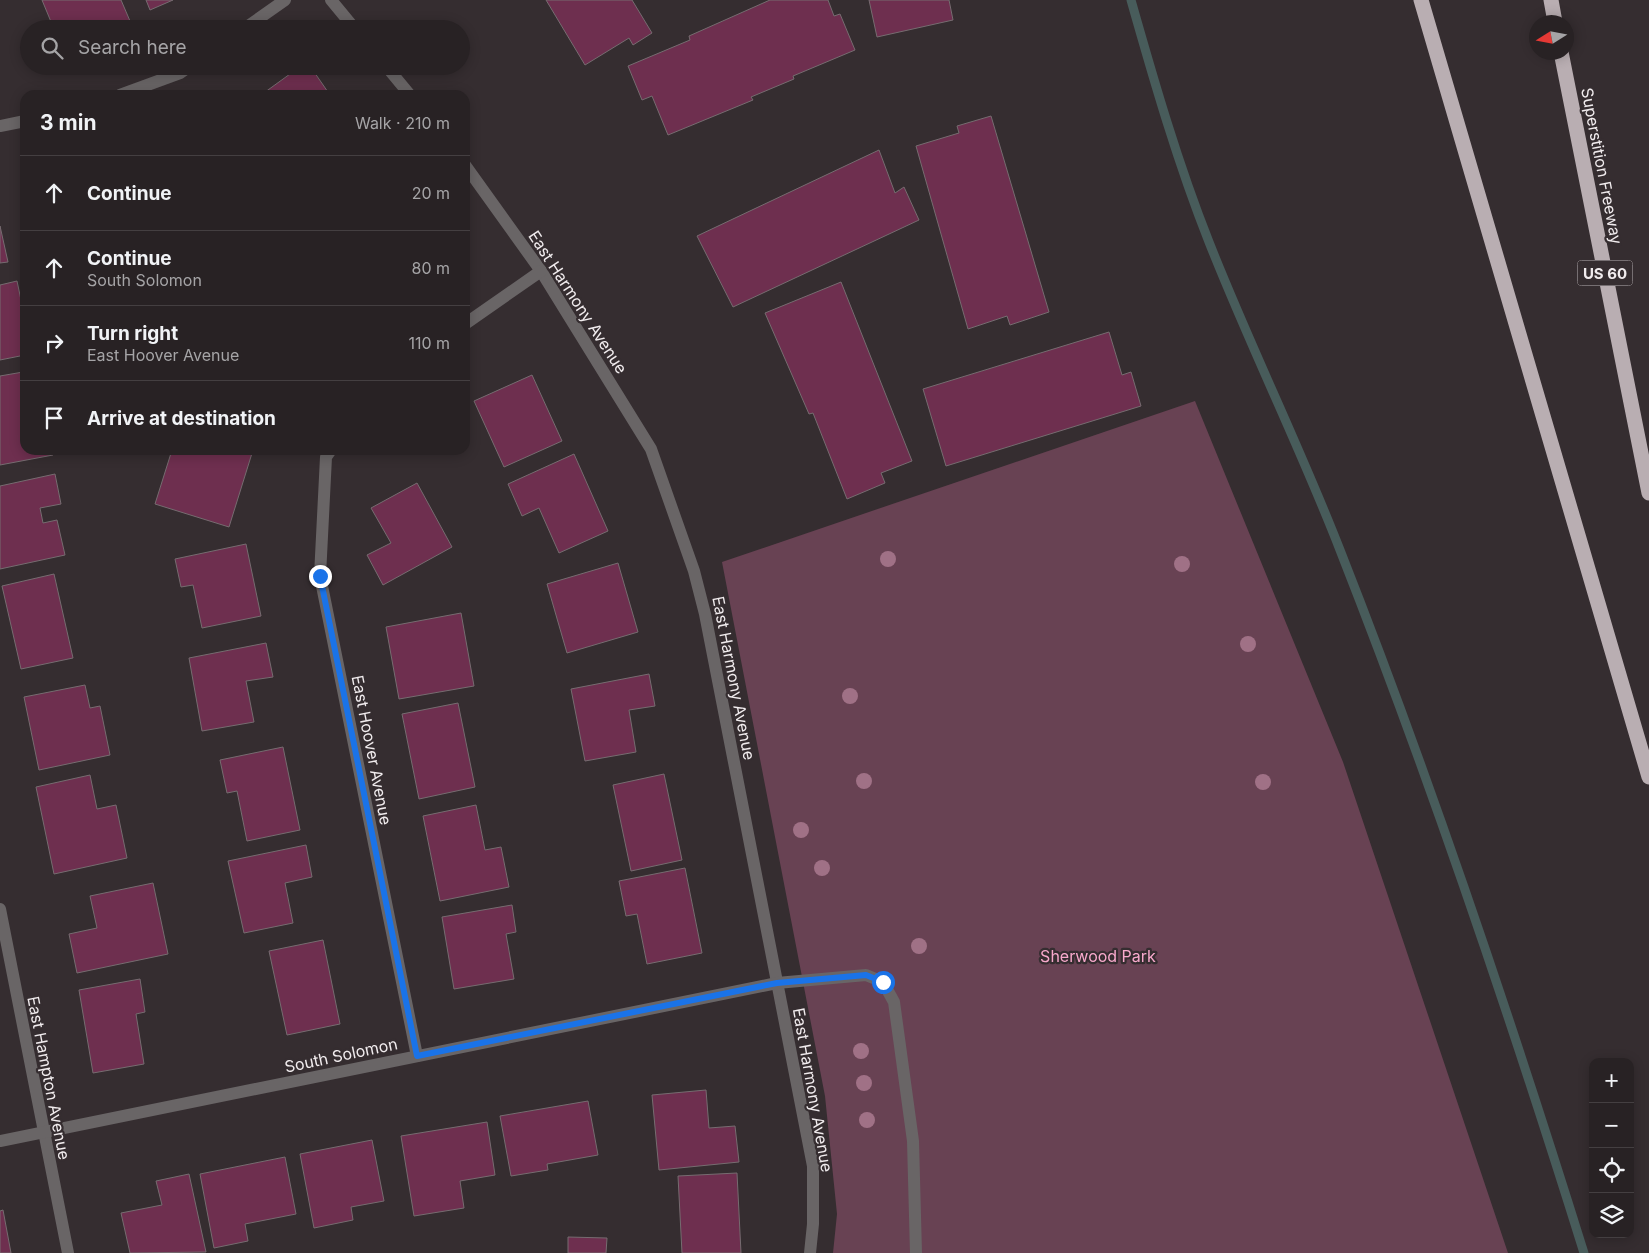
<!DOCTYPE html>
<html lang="en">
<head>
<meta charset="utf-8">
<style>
  :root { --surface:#282224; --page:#302a2c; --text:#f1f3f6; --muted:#a5a4a6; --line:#443f41 }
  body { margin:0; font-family:Inter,sans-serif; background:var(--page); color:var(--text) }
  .controls { position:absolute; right:15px; bottom:15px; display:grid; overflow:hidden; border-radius:10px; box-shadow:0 2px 12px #0003 }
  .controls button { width:45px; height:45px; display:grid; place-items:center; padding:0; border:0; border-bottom:1px solid var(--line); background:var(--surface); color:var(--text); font:25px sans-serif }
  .compass { position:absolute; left:1529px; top:15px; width:45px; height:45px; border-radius:50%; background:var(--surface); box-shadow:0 2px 12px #0003; rotate:259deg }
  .stop { position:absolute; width:15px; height:15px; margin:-11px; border:4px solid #1a73e8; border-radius:50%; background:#fff }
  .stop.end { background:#1a73e8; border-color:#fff; box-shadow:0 1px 5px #0008 }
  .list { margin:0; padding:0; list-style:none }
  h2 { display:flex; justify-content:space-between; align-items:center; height:65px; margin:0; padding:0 20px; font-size:21px }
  h2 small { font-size:16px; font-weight:400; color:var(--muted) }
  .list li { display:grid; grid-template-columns:32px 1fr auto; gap:15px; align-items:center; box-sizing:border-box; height:75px; padding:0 20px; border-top:1px solid var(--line) }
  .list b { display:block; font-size:19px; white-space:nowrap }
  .list p { margin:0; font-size:16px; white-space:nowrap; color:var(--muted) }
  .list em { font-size:16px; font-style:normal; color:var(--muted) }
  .icon { flex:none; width:28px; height:28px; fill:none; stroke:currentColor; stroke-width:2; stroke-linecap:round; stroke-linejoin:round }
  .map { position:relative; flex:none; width:1649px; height:1253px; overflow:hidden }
  .search { position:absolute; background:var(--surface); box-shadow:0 2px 12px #0003; left:20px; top:20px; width:450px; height:55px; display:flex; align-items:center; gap:12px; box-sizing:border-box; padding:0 18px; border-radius:28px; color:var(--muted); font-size:19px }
  .panel { position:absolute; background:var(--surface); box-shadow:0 2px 12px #0003; left:20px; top:90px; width:450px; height:365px; border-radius:15px }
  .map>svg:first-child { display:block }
  .green { fill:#684253 }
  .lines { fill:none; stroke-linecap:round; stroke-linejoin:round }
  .stream { stroke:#485c5b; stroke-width:9 }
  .building { fill:#6e2f4f; stroke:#766c70 }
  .minor { stroke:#696566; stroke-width:12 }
  .highway { stroke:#b9aeb2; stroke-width:15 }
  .tree { fill:#a07186 }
  .route { stroke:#1a73e8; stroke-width:6 }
  .labels { text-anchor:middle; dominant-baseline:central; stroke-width:4.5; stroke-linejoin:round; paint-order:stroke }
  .shield { fill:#352d30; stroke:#b9b3b5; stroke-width:1 }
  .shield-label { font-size:15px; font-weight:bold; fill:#f1ecee }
  .street-label { font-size:16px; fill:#f1ecee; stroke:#352d30 }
  .park-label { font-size:16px; fill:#f8a9cc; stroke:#352d30 }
</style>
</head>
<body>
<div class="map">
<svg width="1649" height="1253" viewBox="0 0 1649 1253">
  <rect width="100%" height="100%" fill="#352d30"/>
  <polygon class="green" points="1195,401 1343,762 1508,1253 833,1253 837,1214 825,1096 722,562"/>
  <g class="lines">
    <path class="stream" d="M1131,0C1154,81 1178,164 1209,242C1250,346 1300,447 1340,550C1431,781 1510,1016 1584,1253"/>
  </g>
  <g class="building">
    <polygon points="42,0 121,0 130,21 111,29 54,29"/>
    <polygon points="146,0 173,0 150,10"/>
    <polygon points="546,0 632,0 652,33 633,45 629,38 585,65"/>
    <polygon points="770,0 828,0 834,16 840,14 855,50 793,76 794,79 751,97 753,100 668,135 652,96 642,100 628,66 690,40 689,36"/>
    <polygon points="869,0 949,0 953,20 877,37"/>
    <polygon points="301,66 310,66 330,95 261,95"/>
    <polygon points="991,116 1049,312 1010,325 1007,316 968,329 916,146 959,133 957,126"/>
    <polygon points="879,150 895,193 904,187 919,220 733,307 697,236"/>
    <polygon points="0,226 8,262 0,263"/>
    <polygon points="17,281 25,319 25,355 0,360 0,285"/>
    <polygon points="841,282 912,461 881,473 885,483 847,499 813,413 809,414 765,313"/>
    <polygon points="1109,332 1122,375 1131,372 1141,406 946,466 923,389"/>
    <polygon points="23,372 25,450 52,450 53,455 0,465 0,376"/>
    <polygon points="532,375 562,441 504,467 474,401"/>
    <polygon points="172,450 253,450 229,527 155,504"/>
    <polygon points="574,454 608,531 559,553 539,508 522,516 508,484"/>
    <polygon points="55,474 61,504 40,508 43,523 57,520 65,555 0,569 0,486"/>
    <polygon points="417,483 452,547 383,585 367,555 391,543 371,508"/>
    <polygon points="246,544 261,616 202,628 193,585 181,587 175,559"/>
    <polygon points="618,563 638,632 567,653 547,584"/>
    <polygon points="54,574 73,658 21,669 2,586"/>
    <polygon points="461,613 474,686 399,699 386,627"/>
    <polygon points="266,643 273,677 246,681 254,722 202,731 189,658"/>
    <polygon points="649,674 655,706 629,710 636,752 585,761 571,689"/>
    <polygon points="85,685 90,708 100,706 110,755 39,770 24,697"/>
    <polygon points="458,703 475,787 419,799 402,714"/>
    <polygon points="283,747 300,830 247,841 237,791 227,793 220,760"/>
    <polygon points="664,774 682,860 631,871 613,785"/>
    <polygon points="90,775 97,809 116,805 127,858 54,874 36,787"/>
    <polygon points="476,805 485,850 501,847 509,887 440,901 423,816"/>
    <polygon points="306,845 312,877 285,883 293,923 244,933 228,861"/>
    <polygon points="685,868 702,953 647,964 637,914 626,916 619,881"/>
    <polygon points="153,883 168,954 77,973 69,934 97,928 90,896"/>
    <polygon points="512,905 516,932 506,934 514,979 454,989 442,917"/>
    <polygon points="323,940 340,1024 287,1035 269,951"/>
    <polygon points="140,979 145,1012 136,1014 144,1064 93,1073 79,990"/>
    <polygon points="706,1090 709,1128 735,1126 739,1162 659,1170 652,1095"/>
    <polygon points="588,1101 598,1155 547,1164 548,1170 511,1176 500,1116"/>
    <polygon points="487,1122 495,1175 460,1181 464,1208 414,1216 401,1136"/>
    <polygon points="372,1140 384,1201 351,1207 353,1220 314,1228 300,1154"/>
    <polygon points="285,1157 296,1214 245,1224 248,1241 214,1248 200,1174"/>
    <polygon points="737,1173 741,1253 682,1253 678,1176"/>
    <polygon points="189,1174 206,1252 130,1253 121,1213 162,1205 156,1181"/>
    <polygon points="3,1210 11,1253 0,1253 0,1211"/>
    <polygon points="568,1237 607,1238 606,1253 568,1253"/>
  </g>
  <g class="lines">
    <g class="minor">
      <polyline points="331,0 355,29"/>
      <polyline points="244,29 285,0"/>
      <polyline points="386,66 410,95"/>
      <polyline points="120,95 180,73 190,66"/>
      <polyline points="0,126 25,121"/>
      <polyline points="465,165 541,271 651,449 694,571 705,614 813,1166 813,1224 810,1253"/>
      <polyline points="465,324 541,271"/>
      <polyline points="331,450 326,457 320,576 417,1056"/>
      <polyline points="0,909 68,1253"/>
      <polyline points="0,1141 777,983 866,975 883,982 894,1002 913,1141 916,1253"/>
    </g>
    <g class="highway">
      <polyline points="1421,0 1649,777"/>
      <polyline points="1551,0 1555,22"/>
      <polyline points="1561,52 1649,493"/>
    </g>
  </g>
  <g class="tree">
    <circle cx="888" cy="559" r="8"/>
    <circle cx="1182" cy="564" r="8"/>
    <circle cx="1248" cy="644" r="8"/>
    <circle cx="850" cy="696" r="8"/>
    <circle cx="864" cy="781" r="8"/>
    <circle cx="1263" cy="782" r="8"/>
    <circle cx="801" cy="830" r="8"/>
    <circle cx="822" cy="868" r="8"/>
    <circle cx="919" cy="946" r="8"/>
    <circle cx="861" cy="1051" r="8"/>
    <circle cx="864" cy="1083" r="8"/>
    <circle cx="867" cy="1120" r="8"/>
  </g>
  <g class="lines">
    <polyline class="route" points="320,576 417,1056 777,983 866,975 883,982"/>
  </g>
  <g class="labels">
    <rect class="shield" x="1577.5" y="260.5" width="55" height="25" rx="4"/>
    <g class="shield-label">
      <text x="1605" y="273">US 60</text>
    </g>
    <g class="street-label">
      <text transform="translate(1602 166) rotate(79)">Superstition Freeway</text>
      <text transform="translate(578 302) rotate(57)">East Harmony Avenue</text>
      <text transform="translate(734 678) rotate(79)">East Harmony Avenue</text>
      <text transform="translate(372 750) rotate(79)">East Hoover Avenue</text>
      <text transform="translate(341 1055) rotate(-12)">South Solomon</text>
      <text transform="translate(49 1078) rotate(79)">East Hampton Avenue</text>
      <text transform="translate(813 1090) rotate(80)">East Harmony Avenue</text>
    </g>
    <g class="park-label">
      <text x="1098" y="956">Sherwood Park</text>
    </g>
  </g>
</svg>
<div class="controls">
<button>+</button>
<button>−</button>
<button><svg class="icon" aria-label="locate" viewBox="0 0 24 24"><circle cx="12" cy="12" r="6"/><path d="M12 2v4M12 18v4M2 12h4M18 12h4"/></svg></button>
<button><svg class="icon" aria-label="layers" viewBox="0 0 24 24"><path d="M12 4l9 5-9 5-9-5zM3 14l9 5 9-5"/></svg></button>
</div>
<svg class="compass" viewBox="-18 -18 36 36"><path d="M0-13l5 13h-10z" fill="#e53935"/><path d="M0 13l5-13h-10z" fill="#a5a4a6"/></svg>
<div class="stop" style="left:883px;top:982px"></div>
<div class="stop end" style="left:320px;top:576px"></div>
<div class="search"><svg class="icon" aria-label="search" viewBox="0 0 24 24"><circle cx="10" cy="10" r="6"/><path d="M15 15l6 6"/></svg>Search here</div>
<section class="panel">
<h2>3 min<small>Walk · 210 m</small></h2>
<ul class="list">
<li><svg class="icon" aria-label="ahead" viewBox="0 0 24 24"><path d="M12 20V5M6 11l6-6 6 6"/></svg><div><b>Continue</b></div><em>20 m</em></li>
<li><svg class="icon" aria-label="ahead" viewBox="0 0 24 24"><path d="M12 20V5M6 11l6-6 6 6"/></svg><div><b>Continue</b><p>South Solomon</p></div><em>80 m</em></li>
<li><svg class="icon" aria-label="right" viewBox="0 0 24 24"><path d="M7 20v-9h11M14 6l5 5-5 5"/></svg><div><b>Turn right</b><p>East Hoover Avenue</p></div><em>110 m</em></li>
<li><svg class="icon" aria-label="arrive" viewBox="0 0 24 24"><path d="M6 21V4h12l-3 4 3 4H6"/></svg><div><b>Arrive at destination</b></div></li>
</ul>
</section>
</div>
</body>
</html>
